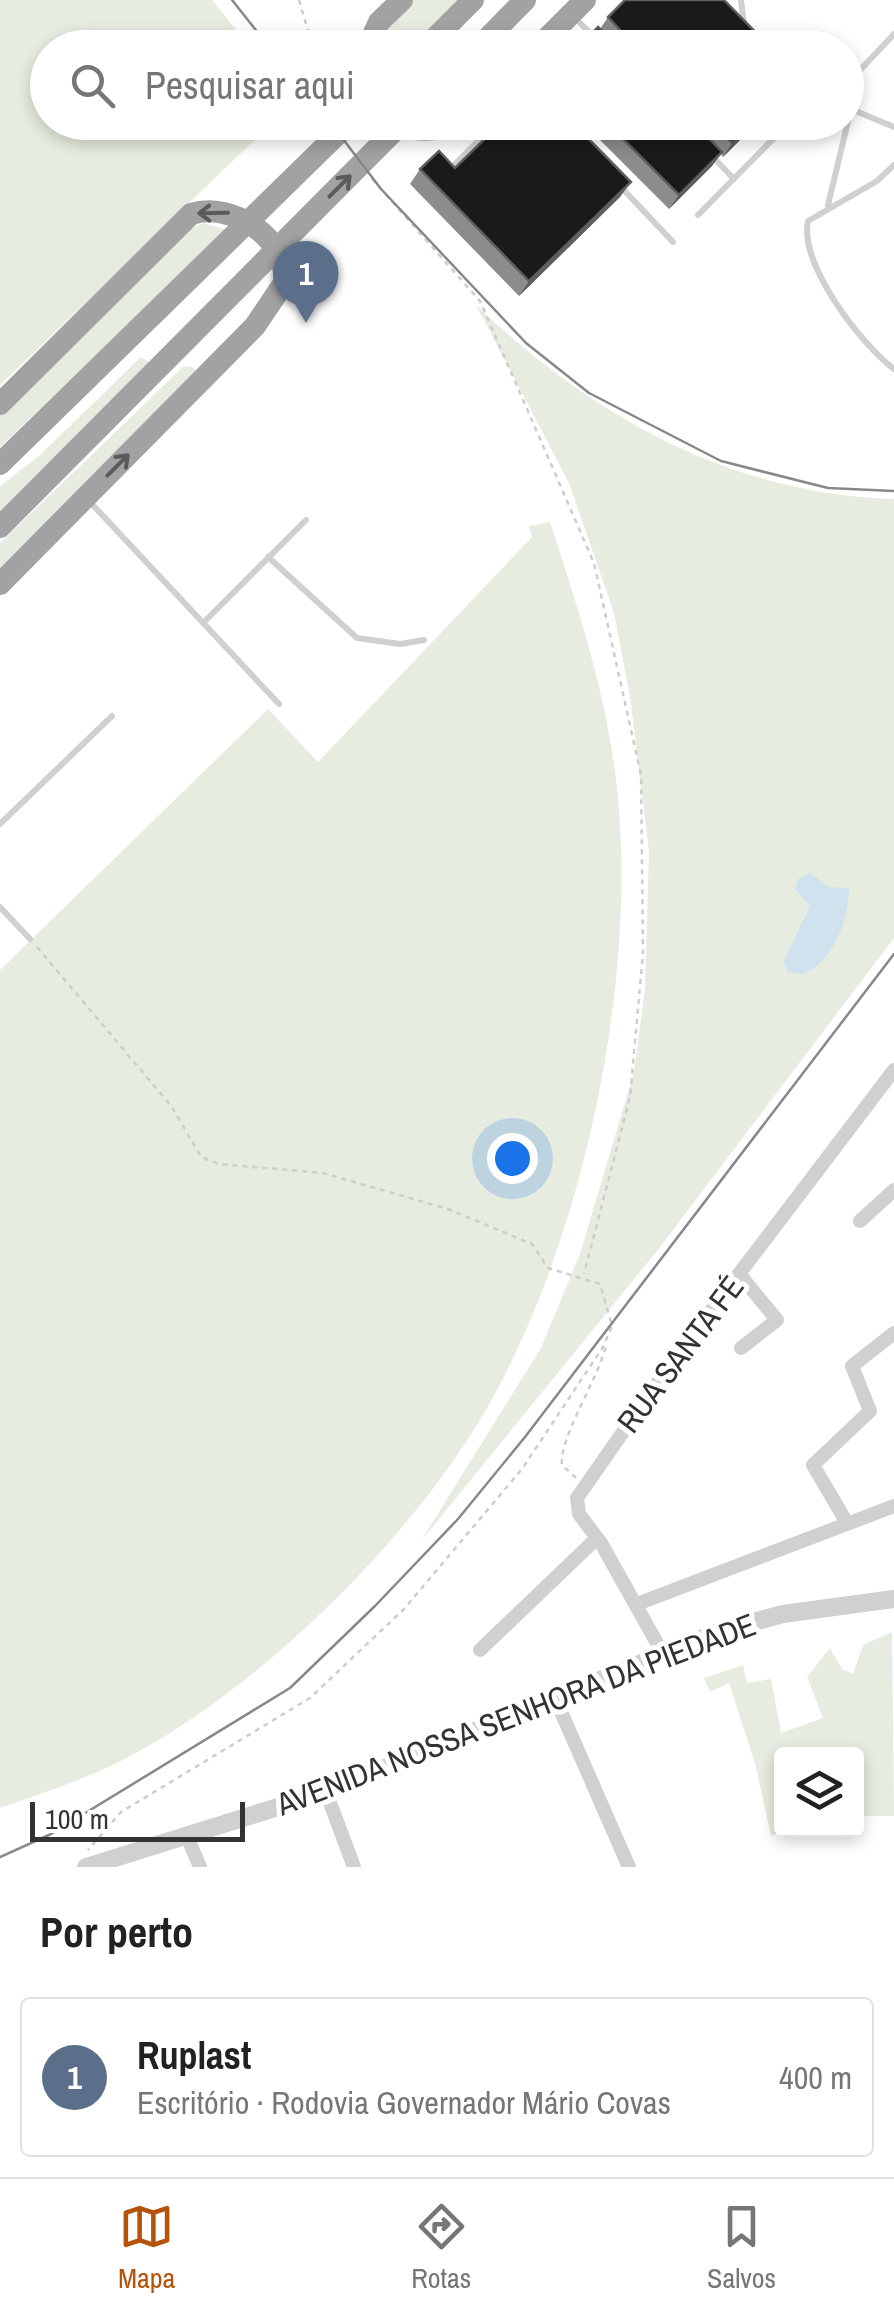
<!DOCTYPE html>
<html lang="pt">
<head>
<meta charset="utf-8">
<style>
  :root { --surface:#fff; --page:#f2f2f2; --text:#222; --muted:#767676; --line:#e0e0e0; --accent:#b45309 }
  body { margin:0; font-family:"Archivo Narrow",sans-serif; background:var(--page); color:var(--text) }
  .controls { position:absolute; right:30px; bottom:30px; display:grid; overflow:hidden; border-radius:10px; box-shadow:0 5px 15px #0003 }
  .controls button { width:90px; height:90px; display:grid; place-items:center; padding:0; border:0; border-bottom:2px solid var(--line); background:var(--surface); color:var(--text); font:50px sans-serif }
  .scale { position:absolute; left:30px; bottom:25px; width:215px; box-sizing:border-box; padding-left:10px; border:5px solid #333; border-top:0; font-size:28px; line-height:35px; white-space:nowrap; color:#333; -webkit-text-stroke:8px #fff; paint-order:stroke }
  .you { position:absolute; left:512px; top:1158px; width:35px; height:35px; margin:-25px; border:8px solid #fff; border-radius:50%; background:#1a73e8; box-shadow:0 0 0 15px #1a73e833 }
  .badge { display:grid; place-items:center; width:65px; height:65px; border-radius:50%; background:var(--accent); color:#fff; font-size:32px; font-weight:700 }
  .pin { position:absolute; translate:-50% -82px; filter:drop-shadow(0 2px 5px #0008) }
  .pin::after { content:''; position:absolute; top:52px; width:35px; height:30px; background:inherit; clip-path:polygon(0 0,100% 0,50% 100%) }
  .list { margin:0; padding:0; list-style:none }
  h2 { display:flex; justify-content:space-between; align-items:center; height:130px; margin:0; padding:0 40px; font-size:42px }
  h2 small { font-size:32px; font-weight:400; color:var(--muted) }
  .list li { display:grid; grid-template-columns:65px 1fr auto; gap:30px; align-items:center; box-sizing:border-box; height:160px; margin:0 20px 20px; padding:0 20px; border:2px solid var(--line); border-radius:10px }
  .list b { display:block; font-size:38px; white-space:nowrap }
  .list p { margin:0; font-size:32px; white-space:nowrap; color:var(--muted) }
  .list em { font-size:32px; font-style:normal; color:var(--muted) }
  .icon { flex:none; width:55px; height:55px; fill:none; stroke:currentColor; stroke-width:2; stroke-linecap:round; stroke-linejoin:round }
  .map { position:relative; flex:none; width:894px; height:1867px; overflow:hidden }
  .search { position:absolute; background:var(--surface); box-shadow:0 5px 15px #0003; left:30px; right:30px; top:30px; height:110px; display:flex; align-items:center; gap:25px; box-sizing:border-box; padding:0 35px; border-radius:55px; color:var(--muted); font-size:38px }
  .sheet { height:310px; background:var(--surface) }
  nav { display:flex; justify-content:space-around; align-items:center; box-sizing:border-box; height:140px; border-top:2px solid var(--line); background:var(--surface); font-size:28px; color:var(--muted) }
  nav a { display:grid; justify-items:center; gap:5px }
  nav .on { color:var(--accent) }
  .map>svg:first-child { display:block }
  .green { fill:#e6ecdf }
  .water { fill:#cfe2ee }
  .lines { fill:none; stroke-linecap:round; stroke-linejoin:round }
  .path { stroke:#cdcdcd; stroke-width:2.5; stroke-dasharray:5 5; stroke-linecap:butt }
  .service { stroke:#d0d0d0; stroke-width:6 }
  .minor { stroke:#d0d0d0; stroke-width:14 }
  .tertiary { stroke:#d0d0d0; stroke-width:18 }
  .trunk { stroke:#a2a2a2; stroke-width:22 }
  .tram { stroke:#888; stroke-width:2.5 }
  .wall { fill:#8c8c8c }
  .shaded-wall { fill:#5f5f5f }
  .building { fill:#1a1a1a; stroke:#5f5f5f; stroke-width:2.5 }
  .oneway { stroke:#5a5a5a }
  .labels { text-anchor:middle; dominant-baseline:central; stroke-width:10; stroke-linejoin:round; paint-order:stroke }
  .street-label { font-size:32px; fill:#333; stroke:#fff }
</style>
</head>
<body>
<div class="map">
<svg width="894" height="1867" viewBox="0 0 894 1867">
  <rect width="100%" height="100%" fill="#fff"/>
  <g class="green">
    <polygon points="0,0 212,0 250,47 48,48 48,122 272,123 0,385"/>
    <polygon points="408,0 462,0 413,47 373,48"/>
    <polygon points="204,223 227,230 0,447 0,413 191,228"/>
    <path d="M476,305C592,416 730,494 894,499V938L657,1251L421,1541L541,1348L580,1254L634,1072L645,989L649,851L630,696L614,613L569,483Z"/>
    <polygon points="141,357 150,363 0,514 0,486 39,456"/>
    <polygon points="191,366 196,371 0,571 0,543 183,367"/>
    <path d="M550,522C581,617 612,711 619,811C633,994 584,1226 498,1388C424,1529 259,1692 117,1763C80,1781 39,1794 0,1808V970L268,709L318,762L532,537L529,526Z"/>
    <polygon points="892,1632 894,1816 857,1816 856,1754 782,1754 785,1830 771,1836 755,1763 729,1683 710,1692 704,1678 743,1665 747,1683 771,1679 781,1733 823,1718 807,1677 830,1648 842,1669 853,1674 863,1645"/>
  </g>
  <path class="water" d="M810,873L829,887L849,888C849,919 833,963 803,974L788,972L783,962L810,906L795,889L799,878Z"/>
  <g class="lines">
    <g class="path">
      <polyline points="299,0 313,48"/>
      <polyline points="372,179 480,301 594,563 641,775 643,953 630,1097 584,1274"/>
      <polyline points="37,947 172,1107 201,1157 219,1164 323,1173 448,1209 532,1244 548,1268 600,1284 612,1326 603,1347 522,1469 404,1609 310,1698 121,1812 88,1850"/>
      <path d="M576,1478L562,1465C559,1438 597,1381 606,1346"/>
    </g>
    <g class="service">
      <polyline points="741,0 744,24"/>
      <polyline points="575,18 605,48"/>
      <polyline points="846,85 894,34"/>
      <polyline points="846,107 894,127"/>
      <polyline points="711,155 734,179"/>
      <path d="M894,165L877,181L808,221C799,264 860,343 894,369"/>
      <polyline points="448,171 497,122"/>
      <polyline points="619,185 673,242"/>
      <polyline points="828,205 851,109"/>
      <polyline points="698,215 790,122"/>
      <polyline points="90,502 279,704"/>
      <polyline points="268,557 357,638 400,644 424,640"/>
      <polyline points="203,623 306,520"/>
      <polyline points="0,824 112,716"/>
      <polyline points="0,907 30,939"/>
    </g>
    <g class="minor">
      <polyline points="860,1221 894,1190"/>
      <polyline points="740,1275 777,1320 741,1348"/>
      <polyline points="847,1523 813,1465 870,1411 852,1366 894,1333"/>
      <polyline points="637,1604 894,1506"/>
      <polyline points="480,1650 597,1538"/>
      <polyline points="662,1652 601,1543 579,1514 577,1498 669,1366 894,1070"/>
      <polyline points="555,1698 629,1867"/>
      <polyline points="326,1792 354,1867"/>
      <polyline points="186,1834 200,1867"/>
    </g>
    <polyline class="tertiary" points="86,1867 326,1792 720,1631 783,1614 894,1599"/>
    <g class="trunk">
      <polyline points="367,48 379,22 402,0"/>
      <polyline points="425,48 473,0"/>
      <polyline points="478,48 525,0"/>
      <polyline points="537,48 585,0"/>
      <path d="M395,122C416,133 436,132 458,122"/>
      <path d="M0,404L191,214C232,201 288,238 284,283L255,326L0,584"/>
      <polyline points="0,464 350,122"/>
      <polyline points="0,527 403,122"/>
    </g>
    <g class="tram">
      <polyline points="232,0 270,48"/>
      <polyline points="330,122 381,189 526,343 589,393 721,461 828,488 894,491"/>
      <polyline points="0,1857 51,1834 290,1688 375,1606 458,1519 525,1437 894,954"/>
    </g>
  </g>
  <g class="wall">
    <polygon points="608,17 771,48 578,48 600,29"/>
    <polygon points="582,122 758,122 723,157 721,154 712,166 669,209"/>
    <polygon points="536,136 620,197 519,296 410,184 420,169 455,168"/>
  </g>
  <g class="shaded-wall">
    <polygon points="753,122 758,122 723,157 732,143"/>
    <polygon points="722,152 712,166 669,209 679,195"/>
    <polygon points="631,182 620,197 519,296 529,281"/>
  </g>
  <g class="building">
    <polygon points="625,0 724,0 771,48 578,48 598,27 612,40 620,38 620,30 608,17"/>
    <polygon points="502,122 522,122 536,136 550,122 572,122 631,182 529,281 420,169 439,151 455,168"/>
    <polygon points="606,122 693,122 722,152 679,195"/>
    <polygon points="712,122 753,122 732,143"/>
  </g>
  <defs><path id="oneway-shaft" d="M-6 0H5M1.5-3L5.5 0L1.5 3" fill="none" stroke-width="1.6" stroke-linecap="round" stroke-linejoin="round" transform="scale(2.5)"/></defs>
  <g class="oneway">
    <use href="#oneway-shaft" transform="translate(340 186) rotate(-45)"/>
    <use href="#oneway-shaft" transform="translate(213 213) rotate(179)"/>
    <use href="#oneway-shaft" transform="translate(118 465) rotate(-45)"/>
  </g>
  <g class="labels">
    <g class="street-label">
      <text transform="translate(680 1354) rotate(-53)">RUA SANTA FÉ</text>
      <text transform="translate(516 1714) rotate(-21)">AVENIDA NOSSA SENHORA DA PIEDADE</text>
    </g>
  </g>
</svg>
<div class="controls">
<button><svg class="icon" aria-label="layers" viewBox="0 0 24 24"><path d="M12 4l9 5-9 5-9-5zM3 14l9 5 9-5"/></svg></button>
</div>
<div class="scale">100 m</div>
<div class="you"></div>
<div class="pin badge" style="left:306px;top:323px;background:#5c6f8a">1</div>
<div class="search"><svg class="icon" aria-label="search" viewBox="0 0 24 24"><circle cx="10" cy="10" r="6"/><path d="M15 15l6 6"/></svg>Pesquisar aqui</div>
</div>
<section class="sheet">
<h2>Por perto<small></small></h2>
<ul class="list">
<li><span class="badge" style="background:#5c6f8a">1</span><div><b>Ruplast</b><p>Escritório · Rodovia Governador Mário Covas</p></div><em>400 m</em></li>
</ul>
</section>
<nav>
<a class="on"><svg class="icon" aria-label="map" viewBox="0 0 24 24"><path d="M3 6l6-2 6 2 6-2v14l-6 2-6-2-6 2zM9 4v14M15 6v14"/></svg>Mapa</a>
<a><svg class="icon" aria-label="directions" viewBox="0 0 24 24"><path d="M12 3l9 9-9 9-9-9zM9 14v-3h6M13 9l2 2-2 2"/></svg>Rotas</a>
<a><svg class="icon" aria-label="saved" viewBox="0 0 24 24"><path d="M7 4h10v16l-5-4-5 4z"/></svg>Salvos</a>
</nav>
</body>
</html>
